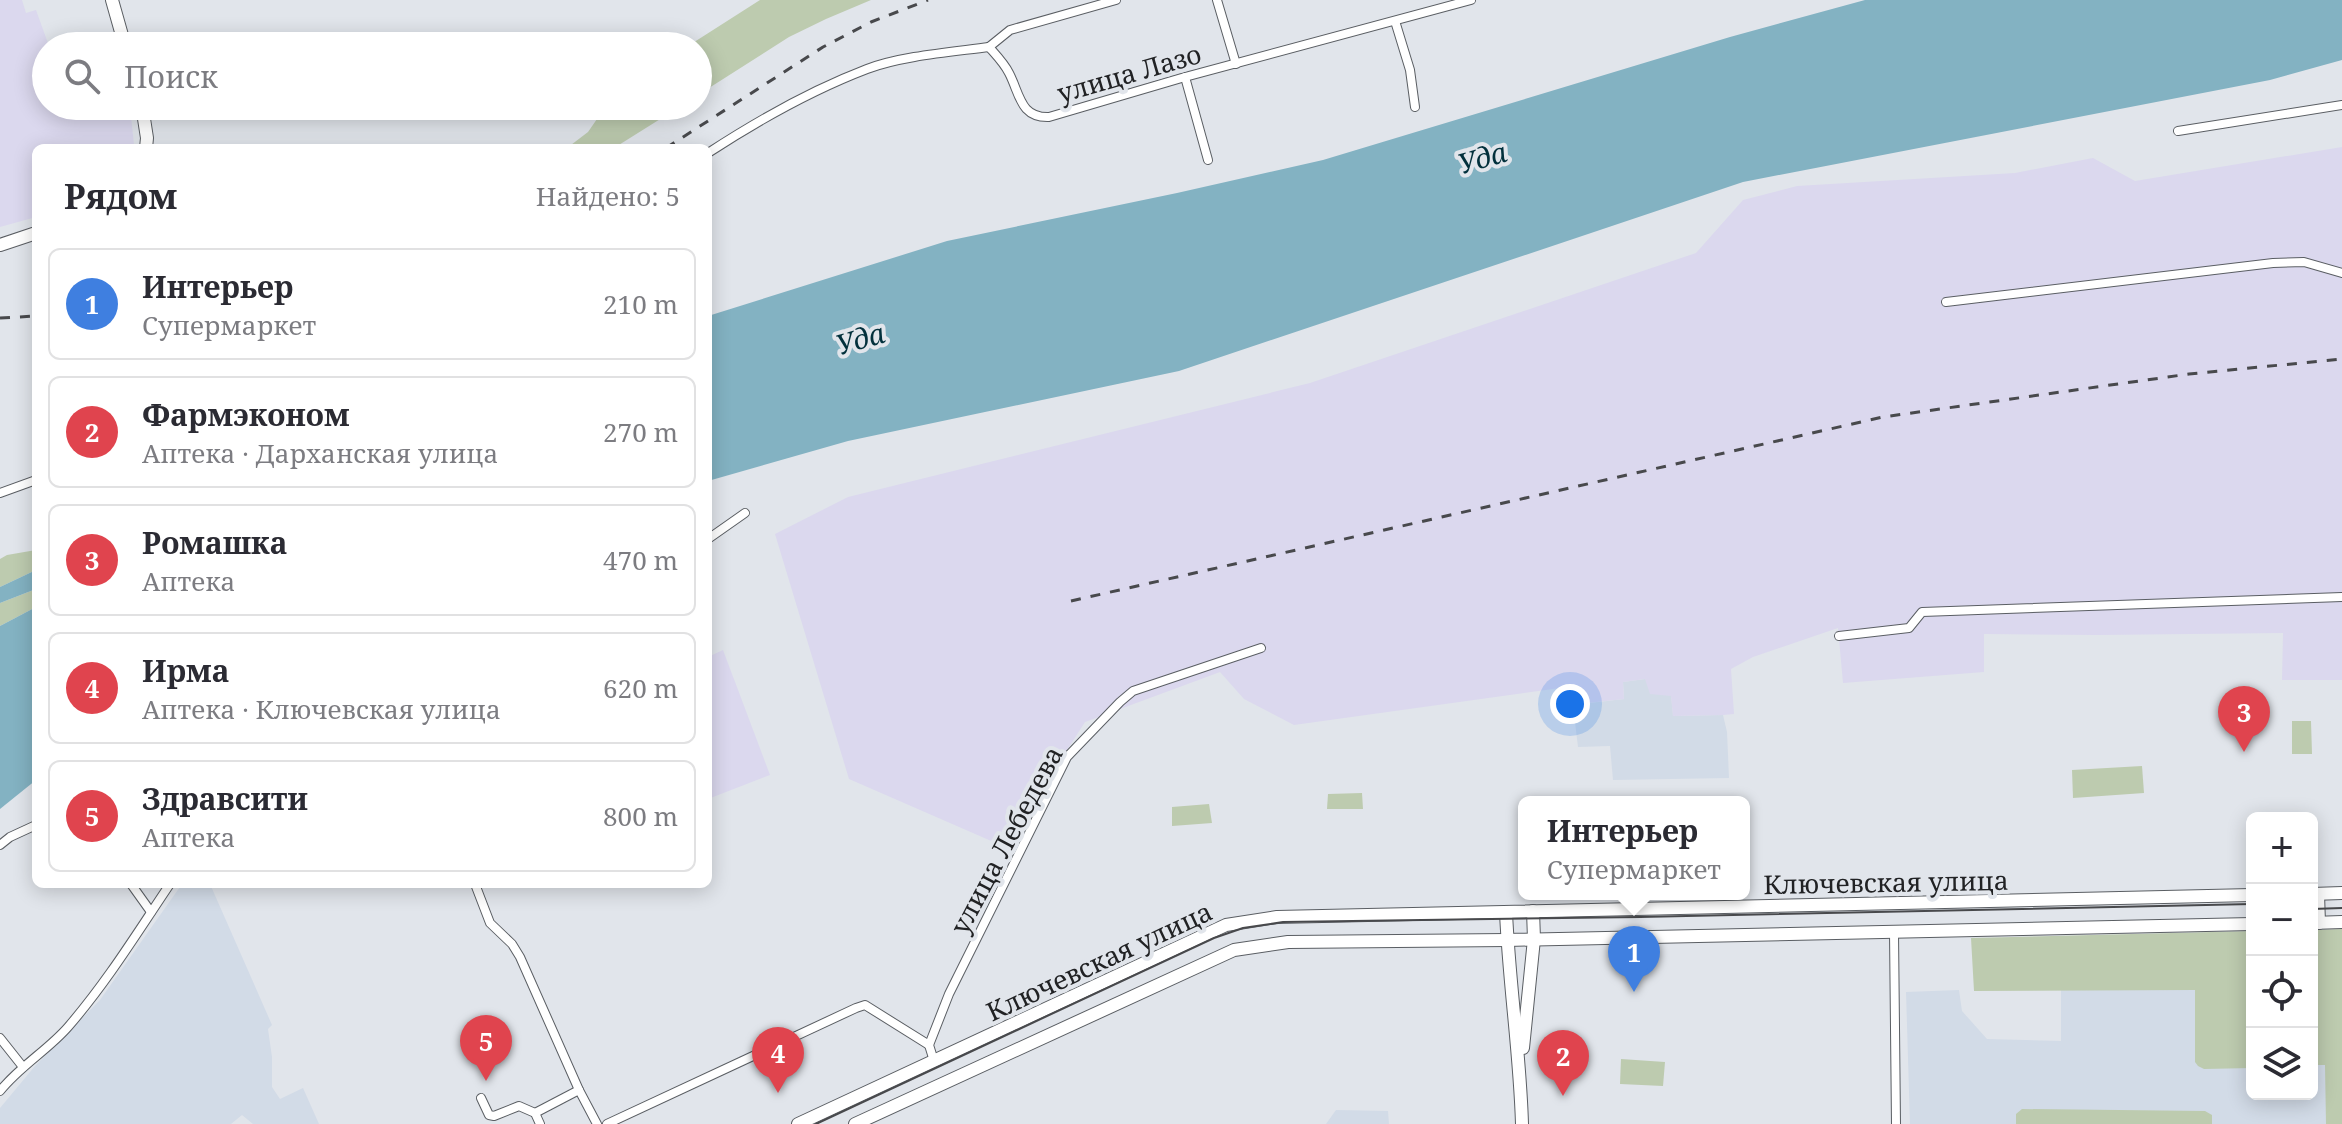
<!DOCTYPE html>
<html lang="ru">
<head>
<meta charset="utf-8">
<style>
  :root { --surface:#fff; --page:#f7f7f7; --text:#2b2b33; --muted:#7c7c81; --line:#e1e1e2; --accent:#226e70 }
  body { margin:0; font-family:"Noto Serif",serif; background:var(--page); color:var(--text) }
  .controls { position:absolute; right:24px; bottom:24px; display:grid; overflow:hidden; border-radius:12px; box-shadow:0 4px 20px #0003 }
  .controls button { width:72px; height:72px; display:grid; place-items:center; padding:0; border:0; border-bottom:2px solid var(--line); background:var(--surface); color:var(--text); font:40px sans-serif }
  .you { position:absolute; left:1570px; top:704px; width:28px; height:28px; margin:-20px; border:6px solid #fff; border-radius:50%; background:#1a73e8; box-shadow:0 0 0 12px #1a73e833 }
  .badge { display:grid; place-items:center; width:52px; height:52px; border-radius:50%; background:var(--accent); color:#fff; font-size:26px; font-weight:700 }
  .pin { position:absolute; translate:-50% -66px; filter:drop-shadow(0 2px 4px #0008) }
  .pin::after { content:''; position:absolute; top:42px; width:28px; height:24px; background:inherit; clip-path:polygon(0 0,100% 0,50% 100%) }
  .popup { position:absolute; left:1518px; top:796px; width:232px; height:104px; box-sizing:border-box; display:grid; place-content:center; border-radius:12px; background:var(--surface); filter:drop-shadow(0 2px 6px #0005); font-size:26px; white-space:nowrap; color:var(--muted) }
  .popup b { font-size:30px; color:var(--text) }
  .popup::after { content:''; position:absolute; left:50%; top:100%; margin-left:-16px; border:16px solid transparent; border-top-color:var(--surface) }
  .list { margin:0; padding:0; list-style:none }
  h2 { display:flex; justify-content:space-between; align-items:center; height:104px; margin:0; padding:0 32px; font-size:34px }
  h2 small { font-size:26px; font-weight:400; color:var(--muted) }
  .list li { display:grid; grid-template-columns:52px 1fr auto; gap:24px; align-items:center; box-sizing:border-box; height:112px; margin:0 16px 16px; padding:0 16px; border:2px solid var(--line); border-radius:12px }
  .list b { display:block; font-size:30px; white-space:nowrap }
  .list p { margin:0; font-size:26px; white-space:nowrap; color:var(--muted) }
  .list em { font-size:26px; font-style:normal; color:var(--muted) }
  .icon { flex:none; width:44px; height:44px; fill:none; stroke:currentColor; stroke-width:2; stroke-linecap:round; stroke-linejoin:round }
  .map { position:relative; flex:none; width:2342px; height:1124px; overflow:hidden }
  .search { position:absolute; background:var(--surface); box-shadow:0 4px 20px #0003; left:32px; top:32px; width:680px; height:88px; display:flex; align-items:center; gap:20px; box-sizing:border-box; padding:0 28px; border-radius:44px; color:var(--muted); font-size:30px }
  .panel { position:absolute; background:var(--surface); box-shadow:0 4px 20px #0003; left:32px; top:144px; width:680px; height:744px; border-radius:12px }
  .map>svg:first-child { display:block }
  .built { fill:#d2dbe7 }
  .industrial { fill:#dbd8ee }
  .green { fill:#bdcbaf }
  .water { fill:#83b2c2 }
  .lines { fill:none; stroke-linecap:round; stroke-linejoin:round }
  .street-casing { stroke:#5a5e63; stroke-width:10 }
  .secondary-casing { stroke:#5a5e63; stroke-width:14 }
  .street { stroke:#fff; stroke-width:8 }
  .secondary { stroke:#fff; stroke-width:12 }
  .tram { stroke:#48494c; stroke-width:2 }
  .rail { stroke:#48494c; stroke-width:3; stroke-dasharray:10 10; stroke-linecap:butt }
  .labels { text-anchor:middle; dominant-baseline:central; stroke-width:8; stroke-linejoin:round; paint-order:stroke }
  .street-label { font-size:26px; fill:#212224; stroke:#e1e5eb }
  .water-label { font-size:28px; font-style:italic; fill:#02303c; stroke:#e1e5eb }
</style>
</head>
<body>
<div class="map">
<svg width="2342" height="1124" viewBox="0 0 2342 1124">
  <rect width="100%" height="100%" fill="#e1e5eb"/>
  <g class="built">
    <polygon points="1645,679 1671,695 1673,716 1723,715 1727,732 1729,778 1613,780 1610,746 1578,747 1573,705 1624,699 1623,682"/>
    <polygon points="182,884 210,884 272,1025 268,1029 272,1057 272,1087 280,1099 303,1088 319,1124 253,1124 242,1115 231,1124 0,1124 0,1108 35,1066 100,1000"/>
    <polygon points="2312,989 2342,1124 1910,1124 1906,992 1959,990 1962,1011 1987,1039 2061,1041 2061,990 2252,990 2252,1094 2312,1094"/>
    <polygon points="1336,1110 1388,1111 1389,1124 1326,1124"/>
  </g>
  <g class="industrial">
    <polygon points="0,0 22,0 26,13 36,10 49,46 46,46 46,106 130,106 134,145 133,148 36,148 36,217 0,227"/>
    <polygon points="96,35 111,40 113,46 61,46"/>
    <polygon points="2342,147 2342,680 2282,680 2283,633 2098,635 1984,634 1984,672 1843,683 1838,628 1753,657 1731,669 1734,714 1723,715 1673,716 1671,696 1650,694 1645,679 1623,682 1624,699 1578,704 1574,686 1294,725 1244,699 1220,672 1085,722 1005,847 849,779 775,534 848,497 1310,383 1696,253 1743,200 1797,186 2015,173 2093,158 2135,181"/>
    <polygon points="723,650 770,775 708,799 708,657"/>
  </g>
  <g class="green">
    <polygon points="760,0 871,0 826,19 789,37 698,95 698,46 688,46"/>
    <polygon points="606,106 681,106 614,148 567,148 588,132"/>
    <polygon points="36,550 36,570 0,587 0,559 7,555"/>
    <polygon points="36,589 36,607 0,626 0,603"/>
    <polygon points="2292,721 2311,721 2312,754 2292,754"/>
    <polygon points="2142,766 2144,793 2073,798 2072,770"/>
    <polygon points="1362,793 1363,809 1327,809 1328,794"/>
    <polygon points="1209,804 1212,823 1172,826 1172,807"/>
    <polygon points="2342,929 2342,1124 2326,1124 2325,1065 2312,1065 2312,930"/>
    <polygon points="2252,931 2252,1068 2204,1069 2198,1066 2195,1062 2195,990 1974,991 1971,938"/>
    <polygon points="1621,1059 1665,1062 1663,1086 1620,1084"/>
    <polygon points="2022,1109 2205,1111 2212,1115 2212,1124 2016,1124 2016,1114"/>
  </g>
  <g class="water">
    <polygon points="1865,0 2342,0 2342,60 2270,80 1743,182 1179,371 848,441 708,481 708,316 947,241 1177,193 1323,160 1730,37"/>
    <polygon points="36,570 36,589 0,603 0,587"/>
    <polygon points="36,607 36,780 0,809 0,626"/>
  </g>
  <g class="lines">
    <g class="street-casing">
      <g id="street">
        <polyline points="1217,0 1236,64"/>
        <polyline points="1395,21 1410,70 1415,107"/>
        <path d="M989,47C996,55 1004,63 1009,73C1020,94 1020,118 1049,117L1185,77L1471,0"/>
        <polyline points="989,47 1010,30 1116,0"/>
        <polyline points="1185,77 1208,160"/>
        <polyline points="2178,131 2342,105"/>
        <path d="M708,153C757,121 812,90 867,69C901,56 952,52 989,47"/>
        <polyline points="1946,302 2273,263 2304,262 2342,273"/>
        <polyline points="0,493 36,480"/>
        <polyline points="708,539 745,513"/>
        <polyline points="1839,636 1909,628 1922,612 2342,597"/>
        <polyline points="0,845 10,837 36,825"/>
        <polyline points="131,884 151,912"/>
        <polyline points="475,884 490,923 512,944 520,957 579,1090 597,1124"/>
        <polyline points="1894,932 1896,1124"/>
        <polyline points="0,1038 23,1067"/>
        <polyline points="934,1061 929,1045 949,994 1067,757 1120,702 1133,691 1261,648"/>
        <path d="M0,1091C20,1066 48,1050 68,1027C107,982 137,933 170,884"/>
        <polyline points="481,1098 489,1115 494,1116 519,1106 535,1113 540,1124"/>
        <polyline points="535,1113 579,1090"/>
        <polyline points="607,1124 856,1008 865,1005 929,1045"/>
      </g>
    </g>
    <g class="secondary-casing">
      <g id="secondary">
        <polyline points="112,0 125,46"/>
        <polyline points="142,106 147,138 146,148"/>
        <polyline points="0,245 36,233"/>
        <polyline points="2312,894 2342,893"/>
        <polyline points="2318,894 2319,923"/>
        <path d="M1506,912C1509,983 1520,1053 1522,1124"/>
        <polyline points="2312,923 2342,922"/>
        <polyline points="1523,1048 1534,939 1533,911"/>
        <polyline points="798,1124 1226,925 1277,917 2252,895"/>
        <polyline points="855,1124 1234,950 1288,942 1507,940 2252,924"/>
      </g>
    </g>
    <use href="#street" class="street"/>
    <use href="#secondary" class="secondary"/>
    <g class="tram">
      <polyline points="2312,909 2342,908"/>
      <polyline points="816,1124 1214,938 1243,928 1283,922 1640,917 2252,904"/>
    </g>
    <g class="rail">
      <polyline points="666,148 823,47 871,22 928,0"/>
      <polyline points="0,318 36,316"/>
      <polyline points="1071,601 1883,417 2189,374 2342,359"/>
    </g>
  </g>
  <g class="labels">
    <g class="street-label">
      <text transform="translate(1129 73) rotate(-16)">улица Лазо</text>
      <text transform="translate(1006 840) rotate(-62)">улица Лебедева</text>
      <text transform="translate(1886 882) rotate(-1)">Ключевская улица</text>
      <text transform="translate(1099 961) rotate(-25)">Ключевская улица</text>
    </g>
    <g class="water-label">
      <text transform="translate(1482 157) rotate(-16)">Уда</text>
      <text transform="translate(860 338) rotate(-16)">Уда</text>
    </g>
  </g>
</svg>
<div class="controls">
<button>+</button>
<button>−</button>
<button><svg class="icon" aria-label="locate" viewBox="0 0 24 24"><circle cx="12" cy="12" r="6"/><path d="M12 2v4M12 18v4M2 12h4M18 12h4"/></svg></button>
<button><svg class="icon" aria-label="layers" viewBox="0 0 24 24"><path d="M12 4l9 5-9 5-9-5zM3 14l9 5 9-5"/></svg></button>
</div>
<div class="you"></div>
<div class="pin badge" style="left:1634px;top:992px;background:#3f7fe0">1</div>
<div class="popup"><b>Интерьер</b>Супермаркет</div>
<div class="pin badge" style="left:1563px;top:1096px;background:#e0444e">2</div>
<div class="pin badge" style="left:2244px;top:752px;background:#e0444e">3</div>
<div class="pin badge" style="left:778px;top:1093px;background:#e0444e">4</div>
<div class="pin badge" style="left:486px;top:1081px;background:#e0444e">5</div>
<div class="search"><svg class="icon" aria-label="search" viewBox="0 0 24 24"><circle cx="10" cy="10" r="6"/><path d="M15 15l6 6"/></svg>Поиск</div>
<section class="panel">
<h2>Рядом<small>Найдено: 5</small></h2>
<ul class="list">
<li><span class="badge" style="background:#3f7fe0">1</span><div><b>Интерьер</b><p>Супермаркет</p></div><em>210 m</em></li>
<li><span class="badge" style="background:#e0444e">2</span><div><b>Фармэконом</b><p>Аптека · Дарханская улица</p></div><em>270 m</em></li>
<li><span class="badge" style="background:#e0444e">3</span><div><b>Ромашка</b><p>Аптека</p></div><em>470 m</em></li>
<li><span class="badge" style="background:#e0444e">4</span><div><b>Ирма</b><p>Аптека · Ключевская улица</p></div><em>620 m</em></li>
<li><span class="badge" style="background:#e0444e">5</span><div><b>Здравсити</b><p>Аптека</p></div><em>800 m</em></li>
</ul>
</section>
</div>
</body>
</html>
